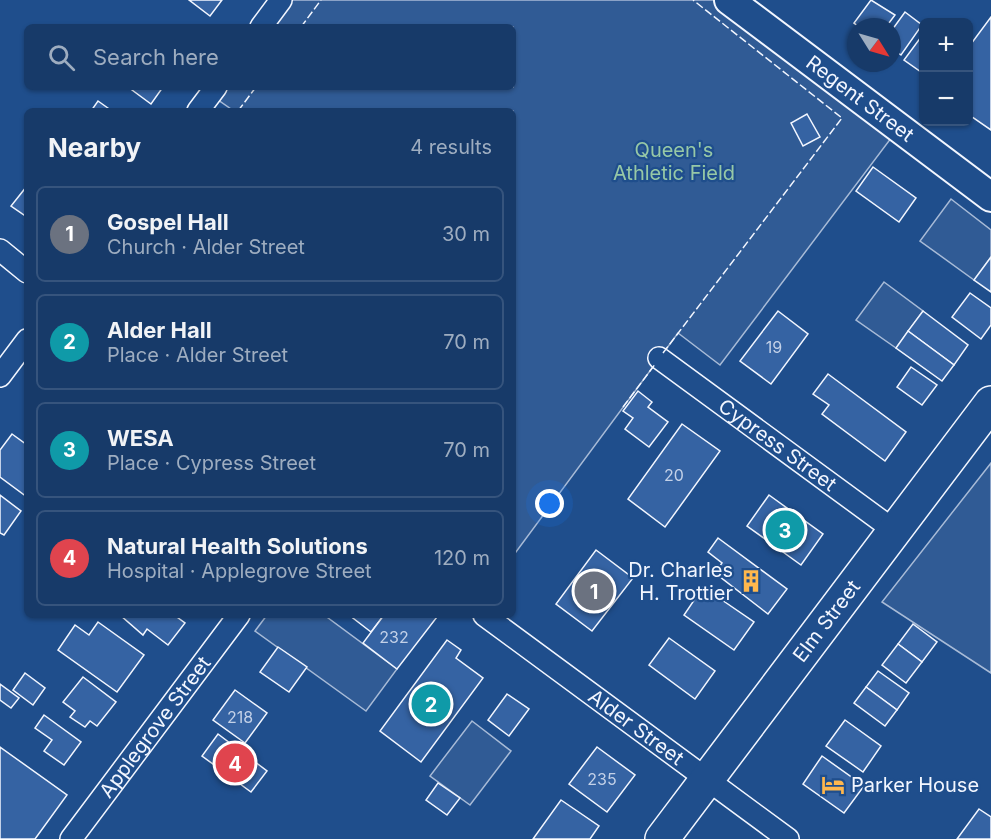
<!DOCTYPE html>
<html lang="en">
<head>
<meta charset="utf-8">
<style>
  :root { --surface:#173a69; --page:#244571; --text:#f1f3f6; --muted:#9eadc0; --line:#36547d; --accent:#ffb74d }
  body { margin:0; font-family:Inter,sans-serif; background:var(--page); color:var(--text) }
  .controls { position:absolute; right:18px; top:18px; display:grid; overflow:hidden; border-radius:9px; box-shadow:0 2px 4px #0004 }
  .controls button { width:54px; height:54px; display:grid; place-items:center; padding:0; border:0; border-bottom:2px solid var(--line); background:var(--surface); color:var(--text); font:30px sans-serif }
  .compass { position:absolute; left:847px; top:18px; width:54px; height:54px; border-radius:50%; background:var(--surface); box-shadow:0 2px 4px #0004; rotate:127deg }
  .you { position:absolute; left:550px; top:504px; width:21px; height:21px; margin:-15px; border:4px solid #fff; border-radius:50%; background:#1a73e8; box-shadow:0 0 0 9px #1a73e833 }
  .badge { display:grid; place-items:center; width:39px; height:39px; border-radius:50%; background:var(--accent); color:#fff; font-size:20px; font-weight:700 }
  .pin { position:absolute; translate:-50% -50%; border:3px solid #fff; box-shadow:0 2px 6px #0006 }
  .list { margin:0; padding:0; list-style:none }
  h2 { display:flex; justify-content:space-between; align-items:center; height:78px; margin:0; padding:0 24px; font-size:26px }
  h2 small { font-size:20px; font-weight:400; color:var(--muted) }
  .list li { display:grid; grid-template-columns:39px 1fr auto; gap:18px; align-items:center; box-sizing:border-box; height:96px; margin:0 12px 12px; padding:0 12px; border:2px solid var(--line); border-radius:9px }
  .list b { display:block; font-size:22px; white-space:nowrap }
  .list p { margin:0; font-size:20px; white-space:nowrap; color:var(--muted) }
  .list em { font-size:20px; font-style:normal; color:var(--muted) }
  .icon { flex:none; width:33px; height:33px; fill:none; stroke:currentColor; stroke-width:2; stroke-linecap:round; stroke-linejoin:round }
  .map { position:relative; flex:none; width:991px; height:839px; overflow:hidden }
  .search { position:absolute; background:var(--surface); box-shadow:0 2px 4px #0004; left:24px; top:24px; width:492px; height:66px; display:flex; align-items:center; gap:15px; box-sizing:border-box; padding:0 21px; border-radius:9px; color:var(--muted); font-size:22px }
  .panel { position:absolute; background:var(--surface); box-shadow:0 2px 4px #0004; left:24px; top:108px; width:492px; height:510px; border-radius:9px }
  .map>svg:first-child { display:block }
  .built { fill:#305b95; stroke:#a8bbd7; stroke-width:1.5 }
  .building { fill:#3563a3; stroke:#f2f6ff; stroke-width:1.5 }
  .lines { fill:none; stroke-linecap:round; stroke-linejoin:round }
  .minor-casing { stroke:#f2f6ff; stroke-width:24 }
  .secondary-casing { stroke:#f2f6ff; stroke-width:32 }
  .primary-casing { stroke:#f2f6ff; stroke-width:36 }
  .minor { stroke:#1f4e8c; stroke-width:21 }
  .secondary { stroke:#1f4e8c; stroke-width:28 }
  .primary { stroke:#1f4e8c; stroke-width:33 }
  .fence { stroke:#f2f6ff; stroke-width:1.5; stroke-dasharray:8 3; stroke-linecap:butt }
  .labels { text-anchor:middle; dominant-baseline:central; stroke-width:4.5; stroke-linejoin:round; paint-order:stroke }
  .number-label { font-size:16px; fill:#c3d1e8 }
  .street-label { font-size:20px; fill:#f2f6ff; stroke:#1f4e8c }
  .park-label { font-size:20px; fill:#97c8a6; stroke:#1f4e8c }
  .poi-label { font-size:20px; fill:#f2f6ff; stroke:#1f4e8c; text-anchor:end }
</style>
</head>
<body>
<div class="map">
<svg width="991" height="839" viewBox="0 0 991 839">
  <rect width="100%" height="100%" fill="#1f4e8c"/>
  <g class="built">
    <polygon points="282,0 730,0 901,125 720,365 678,333 513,556 513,111 234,111 211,95 217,87 513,87 513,27 262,27"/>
    <polygon points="951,199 991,230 991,257 974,280 920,241"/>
    <polygon points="884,282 923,311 896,348 856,320"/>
    <polygon points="991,463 991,673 882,602"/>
    <polygon points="267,615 324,615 397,669 366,711 255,631"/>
    <polygon points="472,721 511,751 470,805 430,776"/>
  </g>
  <g class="building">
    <polygon points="189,0 222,0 210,16"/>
    <polygon points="871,0 895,15 886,27 859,27 854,23"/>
    <polygon points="905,12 922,25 901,55 892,48 892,30"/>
    <polygon points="991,17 991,130 968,114 968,48"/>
    <polygon points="921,37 924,39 924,74 904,60"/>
    <polygon points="128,87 163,87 151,104"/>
    <polygon points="98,101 112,111 91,111"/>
    <polygon points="807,114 820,137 803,146 791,123"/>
    <polygon points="873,167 916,198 899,222 856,191"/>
    <polygon points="27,186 27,217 11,206"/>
    <polygon points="991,257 991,292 974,280"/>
    <polygon points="970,293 991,308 991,325 981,339 952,317"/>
    <polygon points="778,311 808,334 771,384 740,361"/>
    <polygon points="923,311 968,345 954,365 908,331"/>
    <polygon points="908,331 954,365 942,381 896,348"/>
    <polygon points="911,367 937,385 922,405 897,387"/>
    <polygon points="828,374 906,432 885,461 822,414 829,405 813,394"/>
    <polygon points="638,391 652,402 648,407 668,422 649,447 625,429 633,418 623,411"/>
    <polygon points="682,424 720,451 665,527 628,499"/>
    <polygon points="12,434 27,445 27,497 0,477 0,450"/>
    <polygon points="0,495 21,511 4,535 0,533"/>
    <polygon points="769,495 823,534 801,565 747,526"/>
    <polygon points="718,538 787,589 768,614 715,573 722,563 708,552"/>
    <polygon points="596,550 633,578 592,631 556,604"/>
    <polygon points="703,587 754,622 734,650 684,615"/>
    <polygon points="120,615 174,615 185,623 168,645 147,629 143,635"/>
    <polygon points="349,615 384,615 371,632"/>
    <polygon points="384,615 434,615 437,617 397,669 363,643"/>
    <polygon points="98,622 144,655 117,692 58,650 75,625 89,635"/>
    <polygon points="913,624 937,642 922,662 898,644"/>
    <polygon points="669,638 715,671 695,699 649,665"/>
    <polygon points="447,640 461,650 456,658 483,678 421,762 380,731"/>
    <polygon points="898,644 922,662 906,683 882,665"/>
    <polygon points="278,647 307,667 289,692 260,672"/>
    <polygon points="878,671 909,693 897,710 866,687"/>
    <polygon points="25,673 45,688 33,705 13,690"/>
    <polygon points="83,677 116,702 97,726 90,721 85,727 70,717 75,711 63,702"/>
    <polygon points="0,684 19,698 11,708 0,700"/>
    <polygon points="866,687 897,710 885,726 854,703"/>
    <polygon points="235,690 267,713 245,743 213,720"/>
    <polygon points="507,694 529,709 509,736 488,720"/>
    <polygon points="44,715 81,742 64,765 44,751 52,740 35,728"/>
    <polygon points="845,720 881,746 863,772 826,746"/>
    <polygon points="218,734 267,771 251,792 202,756"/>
    <polygon points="0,747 67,795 35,839 0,839"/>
    <polygon points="597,747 635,775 607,812 569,784"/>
    <polygon points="822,756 864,786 844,813 803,784"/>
    <polygon points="438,783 460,798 447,815 426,800"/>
    <polygon points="561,800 599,826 590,839 533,839"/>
    <polygon points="979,809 991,817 991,839 957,839"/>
  </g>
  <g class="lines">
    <g class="minor-casing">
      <g id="minor">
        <polyline points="261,27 281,0"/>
        <polyline points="198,111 216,87"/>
        <polyline points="0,250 27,272"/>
        <path id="s1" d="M659,358L895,531"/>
        <polyline points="0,376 27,340"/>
        <path id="s2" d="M484,615L788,839"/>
        <path id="s3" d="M71,839L239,615"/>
      </g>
    </g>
    <g class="secondary-casing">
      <g id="secondary">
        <path id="s4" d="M729,0L991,197"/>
      </g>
    </g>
    <g class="primary-casing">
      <g id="primary">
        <path id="s5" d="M662,839L991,403"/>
      </g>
    </g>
    <use href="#minor" class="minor"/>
    <use href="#secondary" class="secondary"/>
    <use href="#primary" class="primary"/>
    <g class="fence">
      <polyline points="301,27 321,0"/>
      <polyline points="238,111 256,87"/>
      <polyline points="663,353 842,118 693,0"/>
      <polyline points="623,407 656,363"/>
    </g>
  </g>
  <defs>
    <g id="building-bare" transform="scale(1.8)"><path d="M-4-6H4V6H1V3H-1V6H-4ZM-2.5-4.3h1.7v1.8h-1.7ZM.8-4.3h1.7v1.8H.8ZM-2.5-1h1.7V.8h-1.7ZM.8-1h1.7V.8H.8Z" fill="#ffb74d" stroke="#1f4e8c" stroke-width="2.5" paint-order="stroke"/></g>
    <g id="hotel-bare" transform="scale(1.8)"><path d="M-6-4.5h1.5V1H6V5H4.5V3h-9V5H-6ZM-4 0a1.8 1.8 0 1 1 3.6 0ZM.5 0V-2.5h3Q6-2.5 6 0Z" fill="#ffb74d" stroke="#1f4e8c" stroke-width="2.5" paint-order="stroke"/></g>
  </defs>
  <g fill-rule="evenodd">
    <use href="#building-bare" x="751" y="581"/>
    <use href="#hotel-bare" x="833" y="785"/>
  </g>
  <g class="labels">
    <g class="number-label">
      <text x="774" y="347">19</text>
      <text x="674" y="475">20</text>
      <text x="394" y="637">232</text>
      <text x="240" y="717">218</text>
      <text x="602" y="779">235</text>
    </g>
    <g class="street-label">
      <text stroke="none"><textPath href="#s4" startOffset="164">Regent Street</textPath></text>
      <text stroke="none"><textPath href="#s1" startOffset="147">Cypress Street</textPath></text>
      <text stroke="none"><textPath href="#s5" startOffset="273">Elm Street</textPath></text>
      <text stroke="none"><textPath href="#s2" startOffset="189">Alder Street</textPath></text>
      <text stroke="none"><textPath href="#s3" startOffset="140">Applegrove Street</textPath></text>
    </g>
    <g class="park-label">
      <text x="674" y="150">Queen's<tspan x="674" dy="23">Athletic Field</tspan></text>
    </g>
    <g class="poi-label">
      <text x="733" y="570">Dr. Charles<tspan x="733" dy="23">H. Trottier</tspan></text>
      <text x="851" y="785" text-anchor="start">Parker House</text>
    </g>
  </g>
</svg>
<div class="controls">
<button>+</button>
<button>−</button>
</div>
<svg class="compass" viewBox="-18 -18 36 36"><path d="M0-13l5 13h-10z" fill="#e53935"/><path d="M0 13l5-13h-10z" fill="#9eadc0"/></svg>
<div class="you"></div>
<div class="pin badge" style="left:594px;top:591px;background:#6b7280">1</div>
<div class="pin badge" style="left:431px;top:704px;background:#0f9aa8">2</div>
<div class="pin badge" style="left:785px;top:530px;background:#0f9aa8">3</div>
<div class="pin badge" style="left:235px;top:763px;background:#e0444e">4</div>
<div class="search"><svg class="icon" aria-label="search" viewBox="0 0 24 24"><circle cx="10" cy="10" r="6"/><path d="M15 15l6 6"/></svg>Search here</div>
<section class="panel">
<h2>Nearby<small>4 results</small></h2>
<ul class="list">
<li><span class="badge" style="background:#6b7280">1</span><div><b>Gospel Hall</b><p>Church · Alder Street</p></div><em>30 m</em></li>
<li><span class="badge" style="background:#0f9aa8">2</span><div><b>Alder Hall</b><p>Place · Alder Street</p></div><em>70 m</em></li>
<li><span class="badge" style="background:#0f9aa8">3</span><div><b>WESA</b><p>Place · Cypress Street</p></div><em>70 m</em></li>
<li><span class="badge" style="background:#e0444e">4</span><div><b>Natural Health Solutions</b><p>Hospital · Applegrove Street</p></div><em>120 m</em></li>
</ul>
</section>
</div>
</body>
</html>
